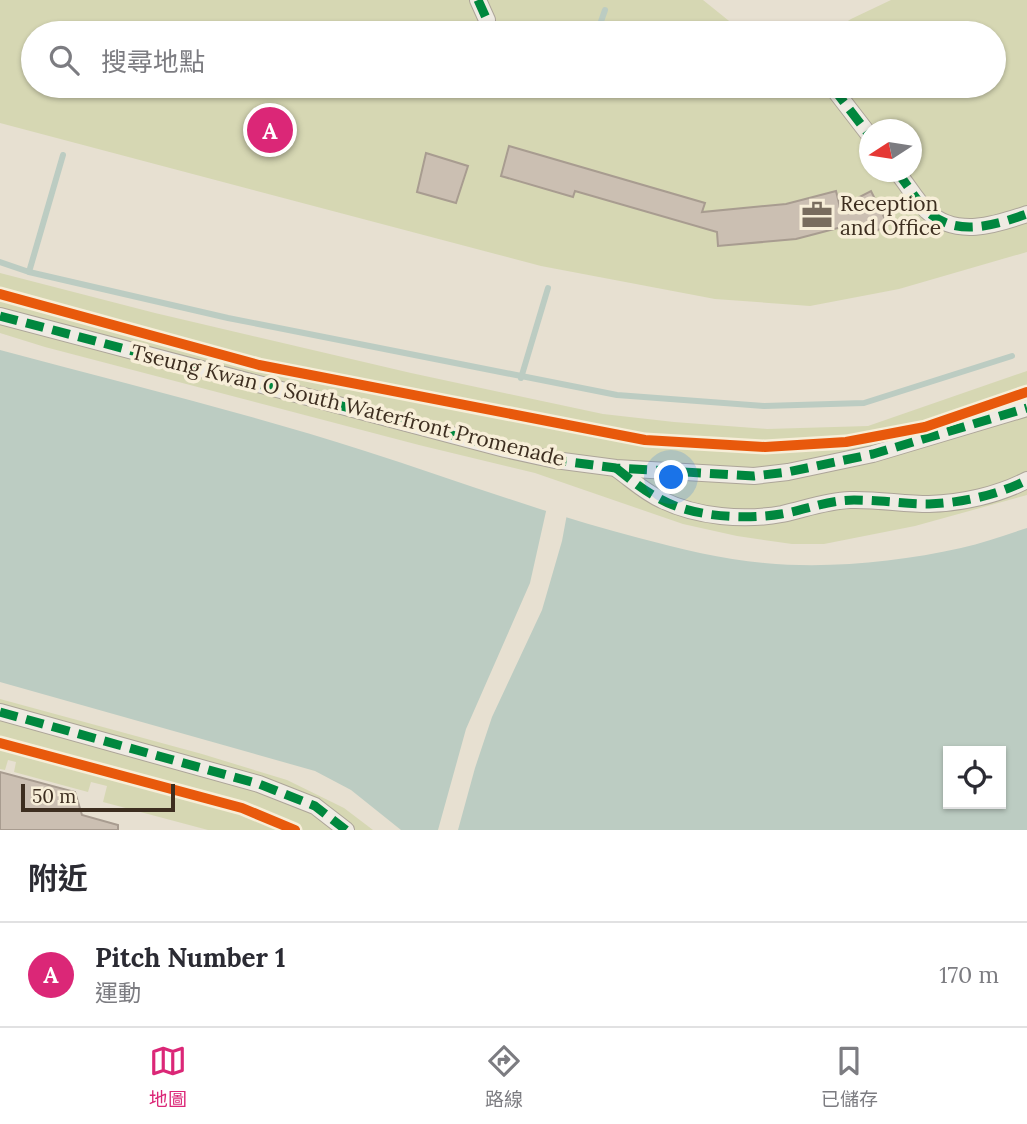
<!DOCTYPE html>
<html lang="zh-TW">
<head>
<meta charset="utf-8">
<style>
  :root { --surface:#fff; --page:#f7f7f7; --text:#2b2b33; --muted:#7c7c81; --line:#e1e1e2; --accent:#db2777 }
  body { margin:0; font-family:Lora,"Noto Sans TC",serif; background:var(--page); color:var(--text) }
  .controls { position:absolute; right:21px; bottom:21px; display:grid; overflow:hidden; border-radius:0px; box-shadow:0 2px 5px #0004 }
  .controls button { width:63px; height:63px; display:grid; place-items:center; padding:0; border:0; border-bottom:2px solid var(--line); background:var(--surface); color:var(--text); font:35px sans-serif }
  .compass { position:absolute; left:859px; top:119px; width:63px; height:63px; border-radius:50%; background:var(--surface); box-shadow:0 2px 5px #0004; rotate:258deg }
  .scale { position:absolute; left:21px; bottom:18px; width:154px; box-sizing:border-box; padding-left:7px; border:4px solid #3d2e20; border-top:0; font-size:19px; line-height:24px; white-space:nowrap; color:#3d2e20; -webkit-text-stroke:5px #f7eed8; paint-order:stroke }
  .you { position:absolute; left:672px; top:478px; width:24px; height:24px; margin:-18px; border:5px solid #fff; border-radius:50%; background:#1a73e8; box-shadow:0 0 0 10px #1a73e833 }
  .badge { display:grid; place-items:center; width:46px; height:46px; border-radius:50%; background:var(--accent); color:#fff; font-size:23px; font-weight:700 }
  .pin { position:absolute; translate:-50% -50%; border:4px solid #fff; box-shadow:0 2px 7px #0006 }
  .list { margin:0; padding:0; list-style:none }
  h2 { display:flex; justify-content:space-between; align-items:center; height:91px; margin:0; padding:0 28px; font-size:30px }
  h2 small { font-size:23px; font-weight:400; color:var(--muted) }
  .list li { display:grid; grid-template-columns:46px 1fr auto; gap:21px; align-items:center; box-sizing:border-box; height:105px; padding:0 28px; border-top:2px solid var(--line) }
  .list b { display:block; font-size:26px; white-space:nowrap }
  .list p { margin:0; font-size:23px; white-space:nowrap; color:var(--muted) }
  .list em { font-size:23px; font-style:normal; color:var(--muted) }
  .icon { flex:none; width:38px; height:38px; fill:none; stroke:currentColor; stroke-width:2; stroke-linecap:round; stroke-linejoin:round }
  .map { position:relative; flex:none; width:1027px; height:830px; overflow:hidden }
  .search { position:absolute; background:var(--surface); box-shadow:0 2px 5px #0004; left:21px; right:21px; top:21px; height:77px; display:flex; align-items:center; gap:18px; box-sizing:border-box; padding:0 24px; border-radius:38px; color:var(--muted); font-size:26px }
  .sheet { height:196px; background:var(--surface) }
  nav { display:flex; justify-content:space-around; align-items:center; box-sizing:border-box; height:98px; border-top:2px solid var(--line); background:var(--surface); font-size:19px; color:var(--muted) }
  nav a { display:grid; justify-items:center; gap:4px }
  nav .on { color:var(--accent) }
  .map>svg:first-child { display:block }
  .green { fill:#d6d7b3; fill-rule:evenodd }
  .water { fill:#bcccc2; fill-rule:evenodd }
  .pier { fill:#e7e0d1 }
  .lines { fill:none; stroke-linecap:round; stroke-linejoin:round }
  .stream { stroke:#bcccc2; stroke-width:6 }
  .building { fill:#cbbfb2; stroke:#a89c90; stroke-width:2 }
  .pedestrian-casing { stroke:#ada599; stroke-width:18 }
  .pedestrian { stroke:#efebe3; stroke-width:16 }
  .quiet { stroke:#00873e; stroke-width:9; stroke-dasharray:18 9; stroke-linecap:butt }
  .cycleway-casing { stroke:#f7eed8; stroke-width:15 }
  .cycleway { stroke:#e8590c; stroke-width:10 }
  .labels { text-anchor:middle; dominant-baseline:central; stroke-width:7; stroke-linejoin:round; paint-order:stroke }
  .poi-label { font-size:21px; fill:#3d2e20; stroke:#f7eed8; text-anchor:start }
  .street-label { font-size:21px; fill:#3d2e20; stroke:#f7eed8 }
</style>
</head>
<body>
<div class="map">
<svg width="1027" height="830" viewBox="0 0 1027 830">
  <rect width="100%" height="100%" fill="#e7e0d1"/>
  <g class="green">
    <path d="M0,0H703L744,33H33V86H994V33H829L851,19L891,0H1027V252L899,289L810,306L715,299L541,266L0,123ZM870,130H912V172H870Z"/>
    <polygon points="0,273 155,313 411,373 603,414 674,422 767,429 868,426 1027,371 1027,495 915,526 824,544 792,544 737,536 683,524 535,473 419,445 45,347 0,333"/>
    <polygon points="0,699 202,754 287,780 344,808 373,830 208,830 103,802 107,786 91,782 88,792 14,772 16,762 8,760 5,770 0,769"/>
  </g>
  <path class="water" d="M0,350C122,383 244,412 365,451C456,480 546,514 639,538C681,549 721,559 764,563C828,569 898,562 961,548C983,543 1005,535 1027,528V830H401L351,790L315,771L0,682ZM948,751H1001V804H948Z"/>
  <polygon class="pier" points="547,507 567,514 562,541 542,610 492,717 475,768 458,830 438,830 466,729 530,583"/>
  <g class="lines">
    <g class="stream">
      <polyline points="597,33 605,10"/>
      <polyline points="0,262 29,272 228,318 617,395 764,406 864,403 1012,356"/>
      <polyline points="29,272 63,155"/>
      <polyline points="521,378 548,288"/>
    </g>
  </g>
  <g class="building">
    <polygon points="509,146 705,203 702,212 786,204 836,191 840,207 871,191 888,225 868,235 861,222 796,239 718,246 717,232 575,191 573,197 501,176"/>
    <polygon points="426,153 468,166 456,203 417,192"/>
    <polygon points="0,772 75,792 82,815 118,825 118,830 0,830"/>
  </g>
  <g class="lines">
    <g class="pedestrian-casing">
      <g id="pedestrian">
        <polyline points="478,0 487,20 486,33"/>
        <polyline points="833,88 870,136"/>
        <path d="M897,172C907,184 916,200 927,211C956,238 995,225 1027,214"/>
        <polyline points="0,316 505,449 555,460 616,468 754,476 788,472 873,454 1027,408"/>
        <path d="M618,470C632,480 646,493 662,500C697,517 744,521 782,514C805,509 826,501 850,500C876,499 903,504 929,504C962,503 998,495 1027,480"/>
        <polyline points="0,712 259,784 315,806 346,830"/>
      </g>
    </g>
    <use href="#pedestrian" class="pedestrian"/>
    <g class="quiet">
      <polyline points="478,0 487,20 486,33"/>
      <polyline points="833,88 870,136"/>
      <path d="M897,172C907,184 916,200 927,211C956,238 995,225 1027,214"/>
      <polyline points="0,316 505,449 555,460 616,468 754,476 788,472 873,454 1027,408"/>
      <path d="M616,468C630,479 644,491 660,499C692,517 745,520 781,514C806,510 828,500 854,500C879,500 904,504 929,504C961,503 998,495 1027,480"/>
      <polyline points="0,712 259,784 315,806 346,830"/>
    </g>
    <g class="cycleway-casing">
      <g id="cycleway">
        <polyline points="0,294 259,365 645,440 765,447 846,442 925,427 1027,392"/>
        <polyline points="0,743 242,808 295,830"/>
      </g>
    </g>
    <use href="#cycleway" class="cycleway"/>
  </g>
  <defs>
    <g id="office-bare" transform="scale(2.415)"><path d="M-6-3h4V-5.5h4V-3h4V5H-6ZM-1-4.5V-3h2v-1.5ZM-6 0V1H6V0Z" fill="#786c5e" stroke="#f7eed8" stroke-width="2.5" paint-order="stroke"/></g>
  </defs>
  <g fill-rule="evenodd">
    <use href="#office-bare" x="817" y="215"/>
  </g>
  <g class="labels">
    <g class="poi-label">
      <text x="840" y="203">Reception<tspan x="840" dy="24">and Office</tspan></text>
    </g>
    <g class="street-label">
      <text transform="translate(348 405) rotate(14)">Tseung Kwan O South Waterfront Promenade</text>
    </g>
  </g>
</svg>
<div class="controls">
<button><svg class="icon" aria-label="locate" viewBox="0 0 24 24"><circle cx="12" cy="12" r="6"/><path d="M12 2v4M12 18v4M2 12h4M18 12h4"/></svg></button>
</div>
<svg class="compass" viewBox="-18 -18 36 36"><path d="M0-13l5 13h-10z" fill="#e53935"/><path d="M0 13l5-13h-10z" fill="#7c7c81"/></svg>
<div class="scale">50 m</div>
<div class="you"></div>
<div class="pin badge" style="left:270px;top:130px">A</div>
<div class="search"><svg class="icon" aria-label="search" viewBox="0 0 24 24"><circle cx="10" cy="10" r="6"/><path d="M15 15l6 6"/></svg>搜尋地點</div>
</div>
<section class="sheet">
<h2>附近<small></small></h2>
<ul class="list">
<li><span class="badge">A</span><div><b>Pitch Number 1</b><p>運動</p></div><em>170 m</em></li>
</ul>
</section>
<nav>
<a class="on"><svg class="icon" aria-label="map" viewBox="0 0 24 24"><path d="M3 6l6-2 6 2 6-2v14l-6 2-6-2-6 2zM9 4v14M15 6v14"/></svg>地圖</a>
<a><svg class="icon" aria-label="directions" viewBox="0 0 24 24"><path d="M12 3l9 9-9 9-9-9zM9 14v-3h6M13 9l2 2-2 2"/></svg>路線</a>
<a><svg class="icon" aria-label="saved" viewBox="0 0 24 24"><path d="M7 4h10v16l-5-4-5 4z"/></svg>已儲存</a>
</nav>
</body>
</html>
